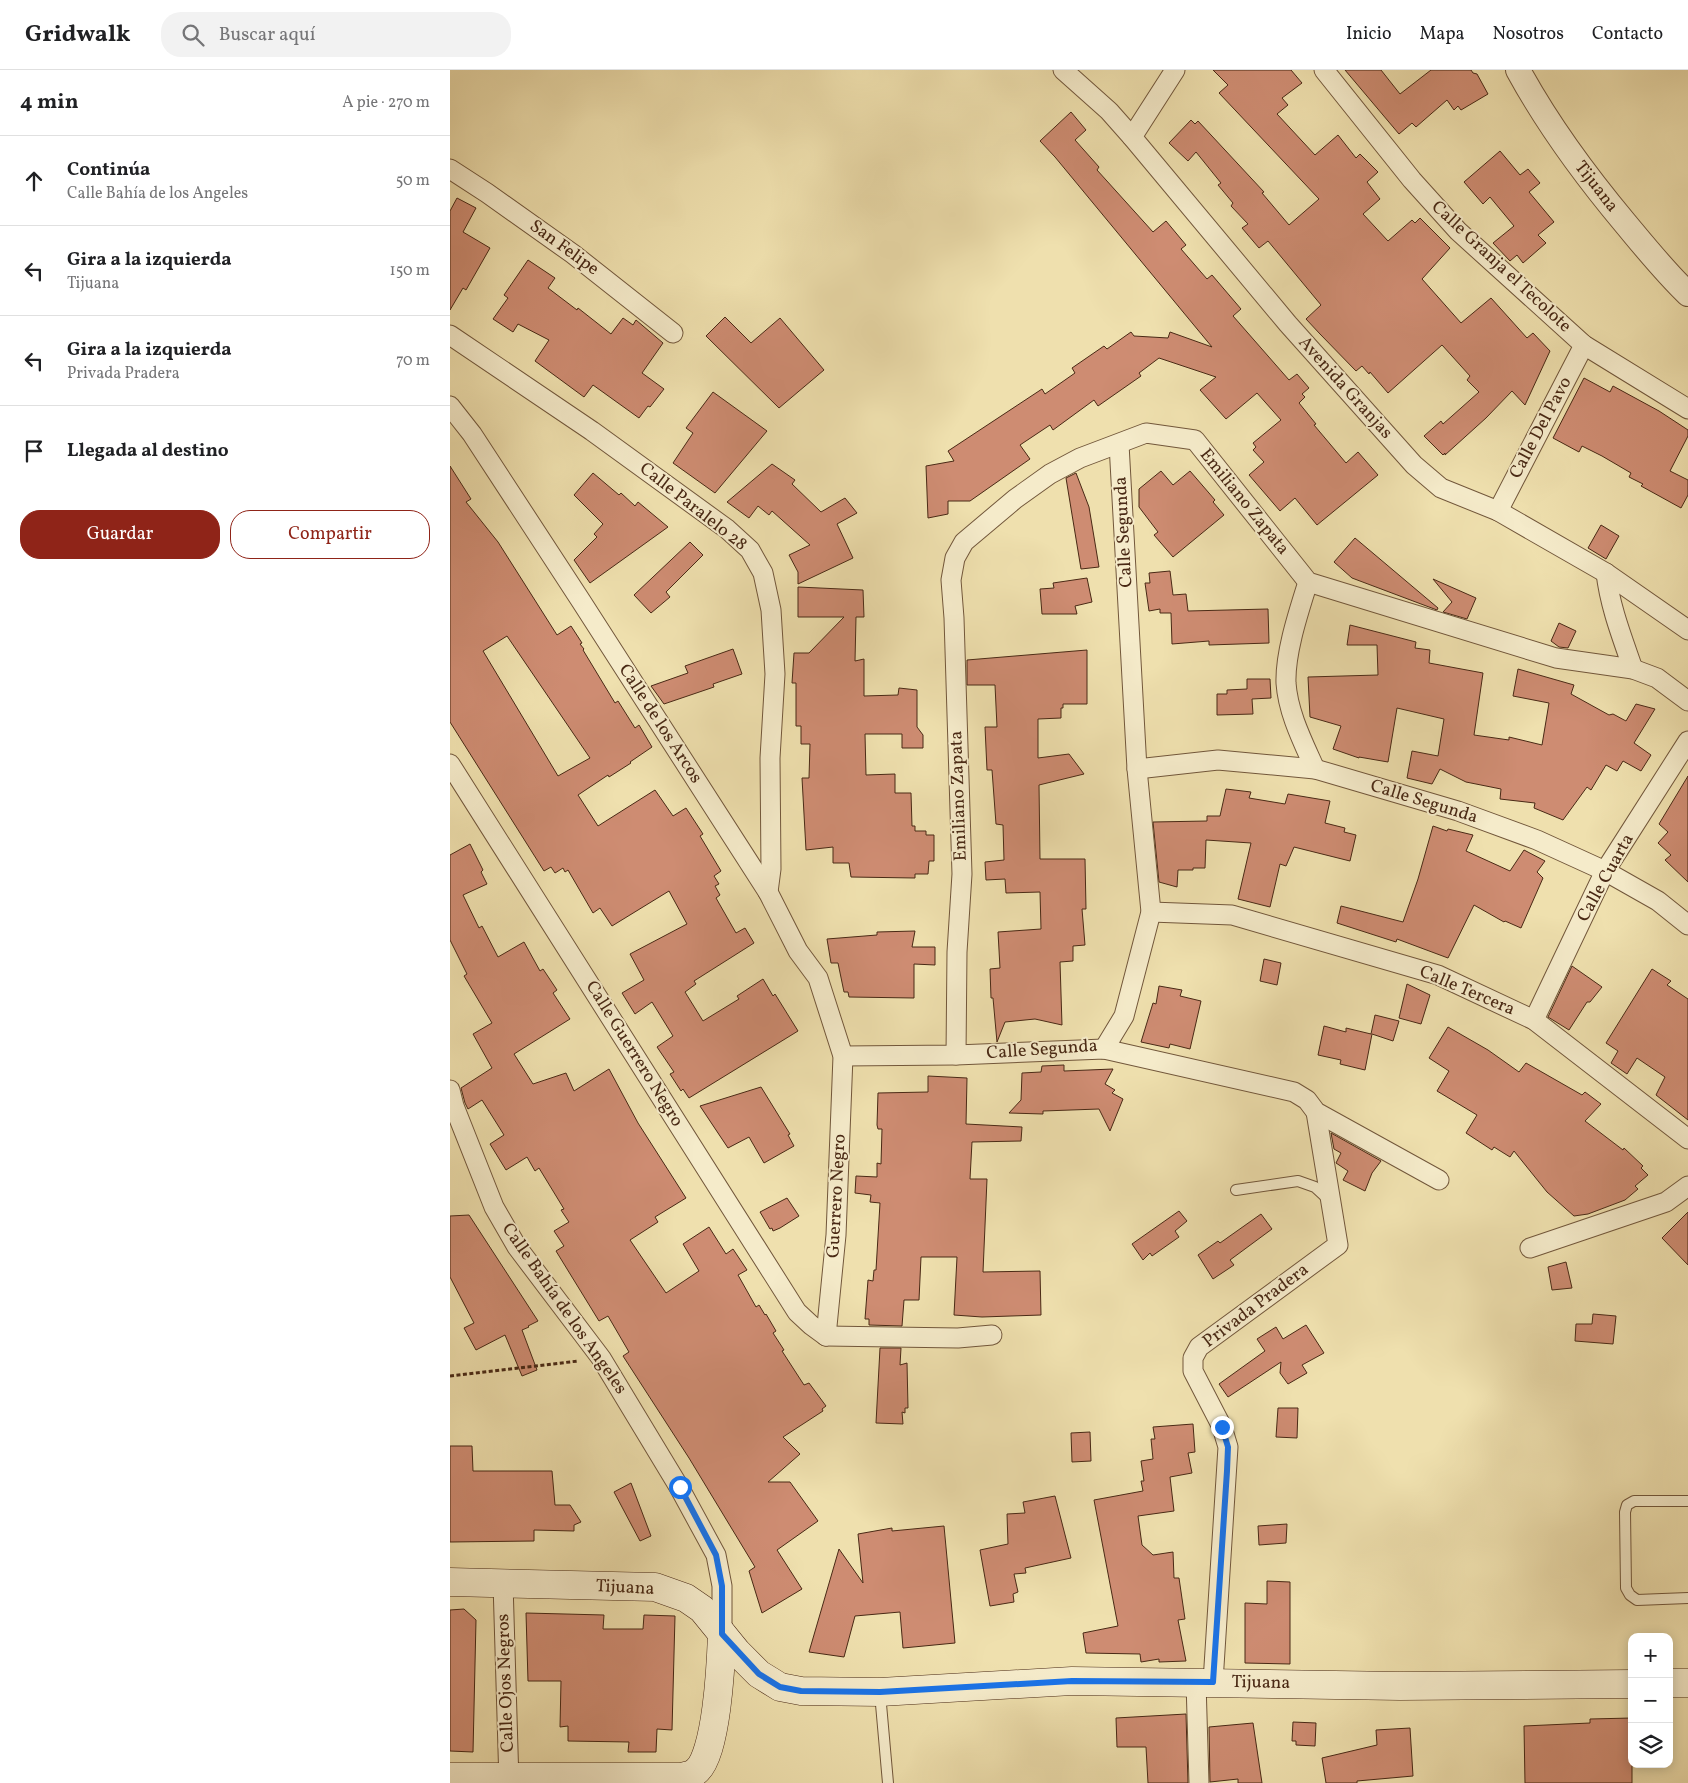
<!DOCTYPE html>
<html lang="es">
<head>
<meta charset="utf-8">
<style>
  :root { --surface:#fff; --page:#f2f2f2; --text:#202124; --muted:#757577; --line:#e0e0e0; --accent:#8f2418 }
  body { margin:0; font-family:Vollkorn,serif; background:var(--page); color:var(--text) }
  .controls { position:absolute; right:15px; bottom:15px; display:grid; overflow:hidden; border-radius:10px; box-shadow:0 2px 12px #0003 }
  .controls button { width:45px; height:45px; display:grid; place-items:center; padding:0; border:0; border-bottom:1px solid var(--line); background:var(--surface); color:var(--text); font:25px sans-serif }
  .stop { position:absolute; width:15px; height:15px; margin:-11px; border:4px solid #1a73e8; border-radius:50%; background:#fff }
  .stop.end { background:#1a73e8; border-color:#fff; box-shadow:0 1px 5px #0008 }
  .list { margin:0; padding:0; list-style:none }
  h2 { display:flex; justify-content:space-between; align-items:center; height:65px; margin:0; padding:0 20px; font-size:21px }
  h2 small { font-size:16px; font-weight:400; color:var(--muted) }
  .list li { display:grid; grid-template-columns:32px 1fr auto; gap:15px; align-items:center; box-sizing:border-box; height:90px; padding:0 20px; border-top:1px solid var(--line) }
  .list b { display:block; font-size:19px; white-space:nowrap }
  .list p { margin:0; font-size:16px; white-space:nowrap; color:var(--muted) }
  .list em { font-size:16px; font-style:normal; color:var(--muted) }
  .actions { display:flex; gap:10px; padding:15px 20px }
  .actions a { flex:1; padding:11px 0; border:1px solid var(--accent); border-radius:20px; text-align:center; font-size:18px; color:var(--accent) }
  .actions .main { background:var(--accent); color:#fff }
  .icon { flex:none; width:28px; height:28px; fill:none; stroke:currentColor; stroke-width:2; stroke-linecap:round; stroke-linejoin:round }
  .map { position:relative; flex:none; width:1238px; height:1713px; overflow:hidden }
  header { display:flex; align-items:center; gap:30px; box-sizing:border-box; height:70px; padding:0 25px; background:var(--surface); border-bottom:1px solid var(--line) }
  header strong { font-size:24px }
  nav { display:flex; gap:28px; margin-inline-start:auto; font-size:18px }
  .search { width:350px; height:45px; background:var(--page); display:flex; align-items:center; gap:12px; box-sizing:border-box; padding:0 18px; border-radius:20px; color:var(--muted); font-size:19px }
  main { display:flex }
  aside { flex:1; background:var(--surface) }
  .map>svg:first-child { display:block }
  .building { fill:#ce8c72; stroke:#492915; fill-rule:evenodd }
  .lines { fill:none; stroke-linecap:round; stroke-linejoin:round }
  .service-casing { stroke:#72573b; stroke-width:12 }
  .minor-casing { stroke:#72573b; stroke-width:21 }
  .tertiary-casing { stroke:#72573b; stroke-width:26 }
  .secondary-casing { stroke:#492915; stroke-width:29 }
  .path { stroke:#492915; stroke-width:3; stroke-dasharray:4 2.5; stroke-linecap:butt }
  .service { stroke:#f5ebca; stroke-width:10 }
  .minor { stroke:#f5ebca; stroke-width:19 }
  .tertiary { stroke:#f5ebca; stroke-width:24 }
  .secondary { stroke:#f5ebca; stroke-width:28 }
  .route { stroke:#1a73e8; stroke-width:6 }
  .labels { text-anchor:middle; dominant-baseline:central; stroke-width:4; stroke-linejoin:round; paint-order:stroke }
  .street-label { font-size:18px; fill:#492915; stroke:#f5ebca }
</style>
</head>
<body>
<header>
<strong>Gridwalk</strong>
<div class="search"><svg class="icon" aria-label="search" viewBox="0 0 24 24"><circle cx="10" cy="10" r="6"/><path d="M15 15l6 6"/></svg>Buscar aquí</div>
<nav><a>Inicio</a><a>Mapa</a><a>Nosotros</a><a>Contacto</a></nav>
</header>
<main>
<aside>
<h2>4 min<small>A pie · 270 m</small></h2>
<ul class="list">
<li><svg class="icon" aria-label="ahead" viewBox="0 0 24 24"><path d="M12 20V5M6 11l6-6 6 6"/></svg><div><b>Continúa</b><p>Calle Bahía de los Angeles</p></div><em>50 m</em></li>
<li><svg class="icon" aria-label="left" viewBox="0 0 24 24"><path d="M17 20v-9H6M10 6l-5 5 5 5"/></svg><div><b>Gira a la izquierda</b><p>Tijuana</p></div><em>150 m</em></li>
<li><svg class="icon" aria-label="left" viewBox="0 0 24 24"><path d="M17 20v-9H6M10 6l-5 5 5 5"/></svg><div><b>Gira a la izquierda</b><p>Privada Pradera</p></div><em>70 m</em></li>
<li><svg class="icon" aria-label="arrive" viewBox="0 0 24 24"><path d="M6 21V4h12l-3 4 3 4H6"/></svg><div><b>Llegada al destino</b></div></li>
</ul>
<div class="actions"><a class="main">Guardar</a><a>Compartir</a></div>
</aside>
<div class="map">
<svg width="1238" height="1713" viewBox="0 0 1238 1713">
  <rect width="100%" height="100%" fill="#efe0ae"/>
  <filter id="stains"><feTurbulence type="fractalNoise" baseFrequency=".004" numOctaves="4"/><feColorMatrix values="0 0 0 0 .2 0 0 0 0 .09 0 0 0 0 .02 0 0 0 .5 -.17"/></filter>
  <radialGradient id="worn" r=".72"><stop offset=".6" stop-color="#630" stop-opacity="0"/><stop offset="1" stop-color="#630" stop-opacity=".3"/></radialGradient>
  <g class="building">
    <polygon points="763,0 841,0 852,13 832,28 838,35 827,44 865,85 888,65 906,88 910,84 928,102 917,112 930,129 913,144 938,171 962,150 965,153 970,148 1000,178 972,209 1011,253 1041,228 1077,268 1083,263 1100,281 1075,335 1062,321 1036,348 995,385 995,383 993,385 974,366 991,351 993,354 1029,322 1017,310 1020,306 992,275 938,323 920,302 919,304 912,296 906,301 870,264 856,249 871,235 818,171 809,178 792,158 798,154 781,136 783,133 768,115 771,113 746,82 738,91 719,73 741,50 745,54 748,51 814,122 812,123 839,155 869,129 769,23 778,15"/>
    <polygon points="895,0 931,0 950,24 981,0 1021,0 1023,3 1027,4 1038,24 1011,40 1008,36 1004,40 997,30 966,57 962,53 949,64"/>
    <polygon points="621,42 636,60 625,70 649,97 647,100 703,162 716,151 736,175 731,179 757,209 762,205 791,239 783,246 839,310 847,304 859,318 852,324 855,327 849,333 866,354 864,355 896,393 908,382 928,405 867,455 845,428 830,441 799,405 814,392 803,380 806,377 803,373 831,350 807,323 776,349 750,320 766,307 709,288 689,303 691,306 648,336 644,330 603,360 600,355 570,375 580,389 520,431 498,431 498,444 478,448 476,396 504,391 498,381 592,319 595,324 625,303 622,298 654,276 657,279 681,262 684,266 718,268 720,262 762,277 605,87 590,71"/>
    <polygon points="1050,81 1070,105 1078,99 1090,113 1079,122 1104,152 1088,165 1096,173 1073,193 1067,185 1060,191 1043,173 1064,156 1040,127 1033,134 1014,112"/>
    <polygon points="7,128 26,138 13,162 40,178 16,220 13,218 0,240 0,141"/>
    <polygon points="78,190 105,208 98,218 127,240 128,238 161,264 173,248 183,255 186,250 213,273 192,303 214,319 200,337 198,336 189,348 143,315 134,327 85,291 99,270 68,254 63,262 43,249 58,228 54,225"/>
    <polygon points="275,247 301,273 330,248 374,300 329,338 256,266"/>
    <polygon points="1134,308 1160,322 1163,316 1209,341 1238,360 1238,366 1220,401 1238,410 1238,425 1231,438 1191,416 1193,414 1179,407 1181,403 1152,386 1132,376 1129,382 1103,368"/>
    <polygon points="263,322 317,361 265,423 223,393 243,363 236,358"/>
    <polygon points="322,394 345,410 342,414 371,442 395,428 407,443 387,454 403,488 348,514 348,502 339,485 360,475 322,441 319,445 308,436 299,448 277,432"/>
    <path d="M0,396L21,429L16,432L48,472L107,565L121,556L132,573L130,574L134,579L133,580L165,633L168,631L185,658L189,655L202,677L180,692L181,693L159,707L158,705L128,725L148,756L205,720L223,746L236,738L253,764L250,766L271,801L264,806L269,814L265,816L270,825L266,828L286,863L295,858L304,873L244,911L246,914L235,922L253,951L289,929L287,926L313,909L323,926L325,924L348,961L239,1028L233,1019L231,1021L220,1004L224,1002L207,977L223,966L202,932L185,944L172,923L194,910L180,884L237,854L219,821L162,856L150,838L143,843L118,800L115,802L113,798L105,803L101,797L94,801L0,652ZM57,566L140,688L108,706L33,581Z"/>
    <polygon points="711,401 723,415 740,401 765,430 763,432 774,445 723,487 704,465 708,462 689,437 689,419"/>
    <polygon points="143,403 169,425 171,423 185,436 188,432 218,457 140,513 124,490 147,467 144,464 153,454 124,425"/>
    <polygon points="626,403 639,437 649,497 631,499 616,408"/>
    <polygon points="1151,455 1169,466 1156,489 1138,478"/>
    <polygon points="905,468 988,538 987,540 902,508 884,492"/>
    <polygon points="240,472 253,485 216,522 220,527 201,543 184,525"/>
    <polygon points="720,501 723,525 736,524 738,541 818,539 819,573 759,575 759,571 722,574 721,543 710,543 710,539 699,541 695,513 700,513 699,503"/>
    <polygon points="637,508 642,532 625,536 627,544 592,544 590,519 604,518 603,513"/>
    <polygon points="983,509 1026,528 1017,549 993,542 1002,532"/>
    <polygon points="348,517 413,520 414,547 406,547 405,591 414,589 414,626 448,625 449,618 467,620 467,657 473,665 473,678 452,678 452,664 415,664 416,705 445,704 445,723 461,723 462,756 465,756 465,761 476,761 476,765 484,765 484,791 479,791 478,804 465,804 465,808 401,807 399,793 383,793 383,777 356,780 352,708 359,708 360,674 351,674 351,656 346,656 346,613 342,613 344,583 359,583 394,547 348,547"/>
    <polygon points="1109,553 1126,561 1118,578 1109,577 1101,571"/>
    <polygon points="900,555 966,572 965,578 980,580 979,593 1033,603 1024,665 1059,670 1059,667 1092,675 1099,633 1063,626 1068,599 1124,615 1121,624 1159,645 1163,644 1176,651 1186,634 1205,639 1184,673 1201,685 1191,701 1173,691 1167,701 1156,695 1141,720 1137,717 1113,750 1084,738 1085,733 1050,729 1051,719 1016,712 990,699 982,714 957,708 962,681 988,686 994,649 947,638 938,692 909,687 909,688 883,679 891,656 860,647 858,607 928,605 927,575 897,575"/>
    <polygon points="283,579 292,604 263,614 264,617 214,634 201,616 238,603 235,596"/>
    <polygon points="637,580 637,634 613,634 613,638 611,638 611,648 588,649 588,688 619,684 634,704 589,715 590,789 635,789 636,839 632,839 635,875 623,876 623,891 610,892 612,955 585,949 555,952 547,972 543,928 541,928 540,899 550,898 548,862 591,859 590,822 556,823 555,809 536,810 535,792 554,790 553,755 546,754 542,700 537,700 535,657 547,657 545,615 517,615 517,590"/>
    <polygon points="797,609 820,609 821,628 802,629 803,644 767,645 767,624 777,624 777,620 797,619"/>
    <polygon points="1238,706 1238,812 1215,790 1221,785 1208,773 1218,762 1209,754"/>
    <polygon points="776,719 801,722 799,728 835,734 838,724 880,731 875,753 895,758 894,762 906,765 900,791 844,777 836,796 830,794 820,837 788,829 801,773 756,770 755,798 743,798 743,800 728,800 727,817 709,812 703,752 757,751 757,746 770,746"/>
    <polygon points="983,756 997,761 998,759 1023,765 1016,781 1060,801 1074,780 1095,791 1087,802 1093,808 1071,858 1055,851 1054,852 1024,835 998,888 947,869 946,872 887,853 891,836 953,852 968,809"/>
    <polygon points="20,774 33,800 31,802 37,814 13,825 29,858 32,856 48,887 74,872 90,901 93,899 107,920 103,923 120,949 64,984 83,1014 116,1003 124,1021 159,999 188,1053 236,1128 205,1147 208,1152 180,1170 216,1223 249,1201 233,1174 259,1157 276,1184 283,1179 297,1200 288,1205 306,1237 309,1235 315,1245 316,1244 326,1261 323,1263 334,1280 332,1281 354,1315 359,1313 376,1336 372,1339 373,1341 333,1367 350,1384 318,1412 340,1412 368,1451 327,1480 352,1519 312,1543 299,1501 305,1497 239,1388 173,1286 179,1282 158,1246 149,1251 106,1181 114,1176 104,1161 119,1152 111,1140 114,1139 89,1098 85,1101 77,1087 56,1100 40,1074 54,1065 32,1030 18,1039 15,1033 11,1018 42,998 23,964 42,953 14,906 17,904 0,870 0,785"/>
    <polygon points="465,861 462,877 485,877 485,895 464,894 464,928 399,927 398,922 394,922 388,893 381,893 377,869 427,865 427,862"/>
    <polygon points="814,889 831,893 827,915 810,911"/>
    <polygon points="1122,896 1152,917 1140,932 1137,932 1119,960 1098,947"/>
    <polygon points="1202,899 1221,911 1217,915 1238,929 1238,1050 1206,1025 1215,1007 1187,988 1177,1004 1161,993 1168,981 1156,973"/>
    <polygon points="957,914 980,925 971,954 949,948"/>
    <polygon points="709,916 732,920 730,926 751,931 740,979 720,974 719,978 691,972 703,933 706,934"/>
    <polygon points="925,945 949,951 943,971 922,964 915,1000 890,994 891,990 868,985 874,956 896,962 896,958 921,964"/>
    <polygon points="998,957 1038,980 1069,1002 1076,993 1132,1025 1135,1022 1151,1034 1135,1051 1173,1080 1174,1078 1193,1096 1191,1098 1198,1105 1185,1116 1188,1119 1175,1130 1138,1144 1124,1146 1097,1122 1064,1081 1060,1087 1044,1077 1042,1080 1016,1063 1027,1045 987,1021 999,1001 979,988"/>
    <polygon points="614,995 614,1001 663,999 655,1014 665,1020 662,1023 673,1029 660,1061 649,1039 593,1041 593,1044 559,1043 571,1030 572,1003 591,1002 592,996"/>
    <polygon points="478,1006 517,1008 516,1054 572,1057 571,1071 522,1072 520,1109 537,1109 533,1202 590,1201 591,1245 532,1247 504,1245 507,1187 471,1187 469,1230 454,1230 452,1256 419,1255 419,1249 415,1249 418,1210 423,1211 424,1200 426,1200 430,1133 420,1132 421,1125 405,1123 406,1106 427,1107 427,1093 431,1094 432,1059 428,1059 427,1055 428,1023 478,1022"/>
    <polygon points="311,1017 340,1064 338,1065 344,1076 314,1093 299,1067 278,1078 250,1036"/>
    <polygon points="881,1063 931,1091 922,1103 915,1121 893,1110 898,1101 886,1093 891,1083 884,1079"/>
    <polygon points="337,1128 349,1146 330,1158 323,1161 322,1158 320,1159 310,1142"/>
    <polygon points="729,1141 737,1151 725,1161 729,1167 702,1186 700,1183 693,1190 682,1174"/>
    <polygon points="1238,1142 1238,1195 1212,1168"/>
    <polygon points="811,1144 822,1159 780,1190 784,1195 763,1209 748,1185 768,1171 770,1173"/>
    <polygon points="19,1145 88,1251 78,1256 79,1257 72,1260 87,1300 72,1306 55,1265 26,1280 14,1258 24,1253 0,1207 0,1146"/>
    <polygon points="1116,1192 1122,1218 1102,1220 1098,1197"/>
    <polygon points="1143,1244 1166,1246 1163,1274 1125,1271 1126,1254 1142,1254"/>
    <polygon points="856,1255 874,1283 852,1295 857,1303 838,1314 830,1303 831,1292 778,1327 769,1314 815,1281 807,1269 826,1257 833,1269"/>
    <polygon points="430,1278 451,1278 450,1295 457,1293 458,1338 455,1338 455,1343 452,1342 453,1354 426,1353"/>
    <polygon points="828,1338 848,1338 847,1368 826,1367"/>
    <polygon points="743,1354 745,1382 738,1383 742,1403 720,1407 724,1441 688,1446 692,1475 703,1485 723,1482 724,1508 729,1508 735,1549 728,1550 736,1591 709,1592 709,1589 691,1592 690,1584 636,1583 633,1563 668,1556 644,1430 693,1421 691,1411 694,1411 691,1391 703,1389 701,1369 705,1369 703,1357"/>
    <polygon points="640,1362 641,1391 622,1392 621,1363"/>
    <polygon points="0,1376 22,1376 23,1401 102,1401 105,1435 120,1435 131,1452 124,1455 124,1461 84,1460 84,1471 0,1472"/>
    <polygon points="181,1413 201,1466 190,1471 164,1422"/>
    <polygon points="605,1426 621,1488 575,1498 576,1503 564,1504 568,1522 563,1524 564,1532 540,1536 530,1480 558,1474 557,1444 575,1443 573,1432"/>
    <polygon points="837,1454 836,1473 809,1475 808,1456"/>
    <polygon points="494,1456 505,1573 453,1578 450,1542 405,1546 394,1587 359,1582 389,1479 413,1513 408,1464 442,1458 442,1461"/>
    <polygon points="817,1511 840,1512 840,1594 795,1593 795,1533 817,1534"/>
    <polygon points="14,1539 26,1550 23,1682 0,1681 0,1540"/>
    <polygon points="76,1543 154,1545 153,1559 193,1559 194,1545 225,1546 222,1660 207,1659 206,1682 178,1682 179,1672 118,1671 118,1656 110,1657 111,1611 78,1611"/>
    <polygon points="736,1644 738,1713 698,1713 696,1677 667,1677 666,1648"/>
    <polygon points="1182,1648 1182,1713 1075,1713 1074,1656 1140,1653 1140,1649"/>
    <polygon points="843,1652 866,1653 865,1676 846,1675 846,1671 842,1671"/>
    <polygon points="803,1653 812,1713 788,1713 788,1709 760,1712 759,1657"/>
    <polygon points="960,1658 963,1706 907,1711 907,1713 876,1713 872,1688 927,1675 926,1660"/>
  </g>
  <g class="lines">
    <g class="service-casing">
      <g id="service">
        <polyline points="786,1120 848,1111 865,1117 878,1129"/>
        <polyline points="1238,1431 1184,1431 1177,1435 1175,1442 1176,1518 1180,1525 1187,1530 1238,1528"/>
        <polyline points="430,1623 438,1713"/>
      </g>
    </g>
    <g class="minor-casing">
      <g id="minor">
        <polyline points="613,0 659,41 682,67 838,254 964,395 991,418 1048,441 1156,503 1238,560"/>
        <polyline points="874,0 962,110 1008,161 1134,275 1238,339"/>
        <polyline points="682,67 725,0"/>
        <polyline points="0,99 37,123 123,184 223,263"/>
        <polyline points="0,265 142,361 277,459 300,480 313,503 321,540 325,604 320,688 321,799 318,822"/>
        <polyline points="0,336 22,364 131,531 318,822 348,881 368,908 393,986 386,1165 376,1266"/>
        <polyline points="1048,441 1134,275"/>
        <path d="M1156,503C1160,537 1172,567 1183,599"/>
        <path d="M858,512C849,541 835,582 836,613C838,643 853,672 865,699"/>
        <polyline points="0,694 347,1242 361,1255 376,1266"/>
        <polyline points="687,699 768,690 865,699 1008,741 1087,770 1155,801 1208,831 1238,855"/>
        <polyline points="701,842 782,845 988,905 1084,950 1238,1069"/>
        <polyline points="1084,950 1155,801 1238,671"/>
        <polyline points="654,979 674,946 701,842 687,699 669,374"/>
        <polyline points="506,985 507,882 512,804 504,548 501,510 505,488 514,472 565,429 600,404 630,388 696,363 745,370 858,512 1106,588 1183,599 1207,608 1238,631"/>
        <polyline points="393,986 506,985 654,979 844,1022 857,1030 866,1042 989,1110"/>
        <polyline points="0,1020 4,1036 44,1137 67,1177 151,1288 229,1417 266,1485 272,1516 272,1564"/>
        <polyline points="1080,1178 1216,1132 1238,1116"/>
        <polyline points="376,1266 508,1268 542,1265"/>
        <polyline points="53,1513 59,1713"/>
        <polyline points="746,1612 749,1713"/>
        <polyline points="763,1612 778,1377 772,1357 743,1301 743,1288 749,1277 888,1175 866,1042"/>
      </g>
    </g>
    <g class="tertiary-casing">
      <path id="tertiary" d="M1068,0C1098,55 1134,104 1175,153C1195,177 1215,202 1238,224"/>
    </g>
    <g class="secondary-casing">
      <g id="secondary">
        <polyline points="0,1512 205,1517 236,1528 252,1539 287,1582 309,1604 330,1617 351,1621 430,1622 622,1611 950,1616 1182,1614"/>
        <polyline points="1219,1613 1238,1613"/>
        <path d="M0,1707H231C235,1706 242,1705 245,1702C267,1688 271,1591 272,1564"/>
      </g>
    </g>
    <polyline class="path" points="0,1306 128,1291"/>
    <use href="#service" class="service"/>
    <use href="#minor" class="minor"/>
    <use href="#tertiary" class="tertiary"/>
    <use href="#secondary" class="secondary"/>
  </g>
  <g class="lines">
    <polyline class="route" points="230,1417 266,1485 272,1516 272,1564 309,1604 330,1617 351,1621 430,1622 622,1611 763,1612 777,1401 778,1377 772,1357"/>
  </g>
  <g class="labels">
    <g class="street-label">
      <text transform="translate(1146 117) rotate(52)">Tijuana</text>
      <text transform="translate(114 178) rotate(36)">San Felipe</text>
      <text transform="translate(1051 197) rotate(43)">Calle Granja el Tecolote</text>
      <text transform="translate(895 318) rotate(48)">Avenida Granjas</text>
      <text transform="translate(1091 358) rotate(-62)">Calle Del Pavo</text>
      <text transform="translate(794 432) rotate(51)">Emiliano Zapata</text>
      <text transform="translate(243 437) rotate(38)">Calle Paralelo 28</text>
      <text transform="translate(674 462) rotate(-93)">Calle Segunda</text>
      <text transform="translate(210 654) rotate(57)">Calle de los Arcos</text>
      <text transform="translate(509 726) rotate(-92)">Emiliano Zapata</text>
      <text transform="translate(974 732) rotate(17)">Calle Segunda</text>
      <text transform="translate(1156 808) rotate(-61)">Calle Cuarta</text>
      <text transform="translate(1017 921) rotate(23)">Calle Tercera</text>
      <text transform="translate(592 980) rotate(-4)">Calle Segunda</text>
      <text transform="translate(184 984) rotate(58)">Calle Guerrero Negro</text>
      <text transform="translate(387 1126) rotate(-87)">Guerrero Negro</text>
      <text transform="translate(806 1236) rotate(-37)">Privada Pradera</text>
      <text transform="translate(114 1239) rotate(55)">Calle Bahía de los Angeles</text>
      <text transform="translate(175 1518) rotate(3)">Tijuana</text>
      <text transform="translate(56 1613) rotate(-92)">Calle Ojos Negros</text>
      <text transform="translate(811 1613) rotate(1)">Tijuana</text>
    </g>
  </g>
  <rect width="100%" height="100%" filter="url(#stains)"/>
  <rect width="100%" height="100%" fill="url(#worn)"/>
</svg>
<div class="controls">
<button>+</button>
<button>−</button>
<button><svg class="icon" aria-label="layers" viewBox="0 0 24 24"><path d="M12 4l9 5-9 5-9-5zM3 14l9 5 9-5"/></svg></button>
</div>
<div class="stop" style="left:230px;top:1417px"></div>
<div class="stop end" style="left:772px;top:1357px"></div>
</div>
</main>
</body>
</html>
